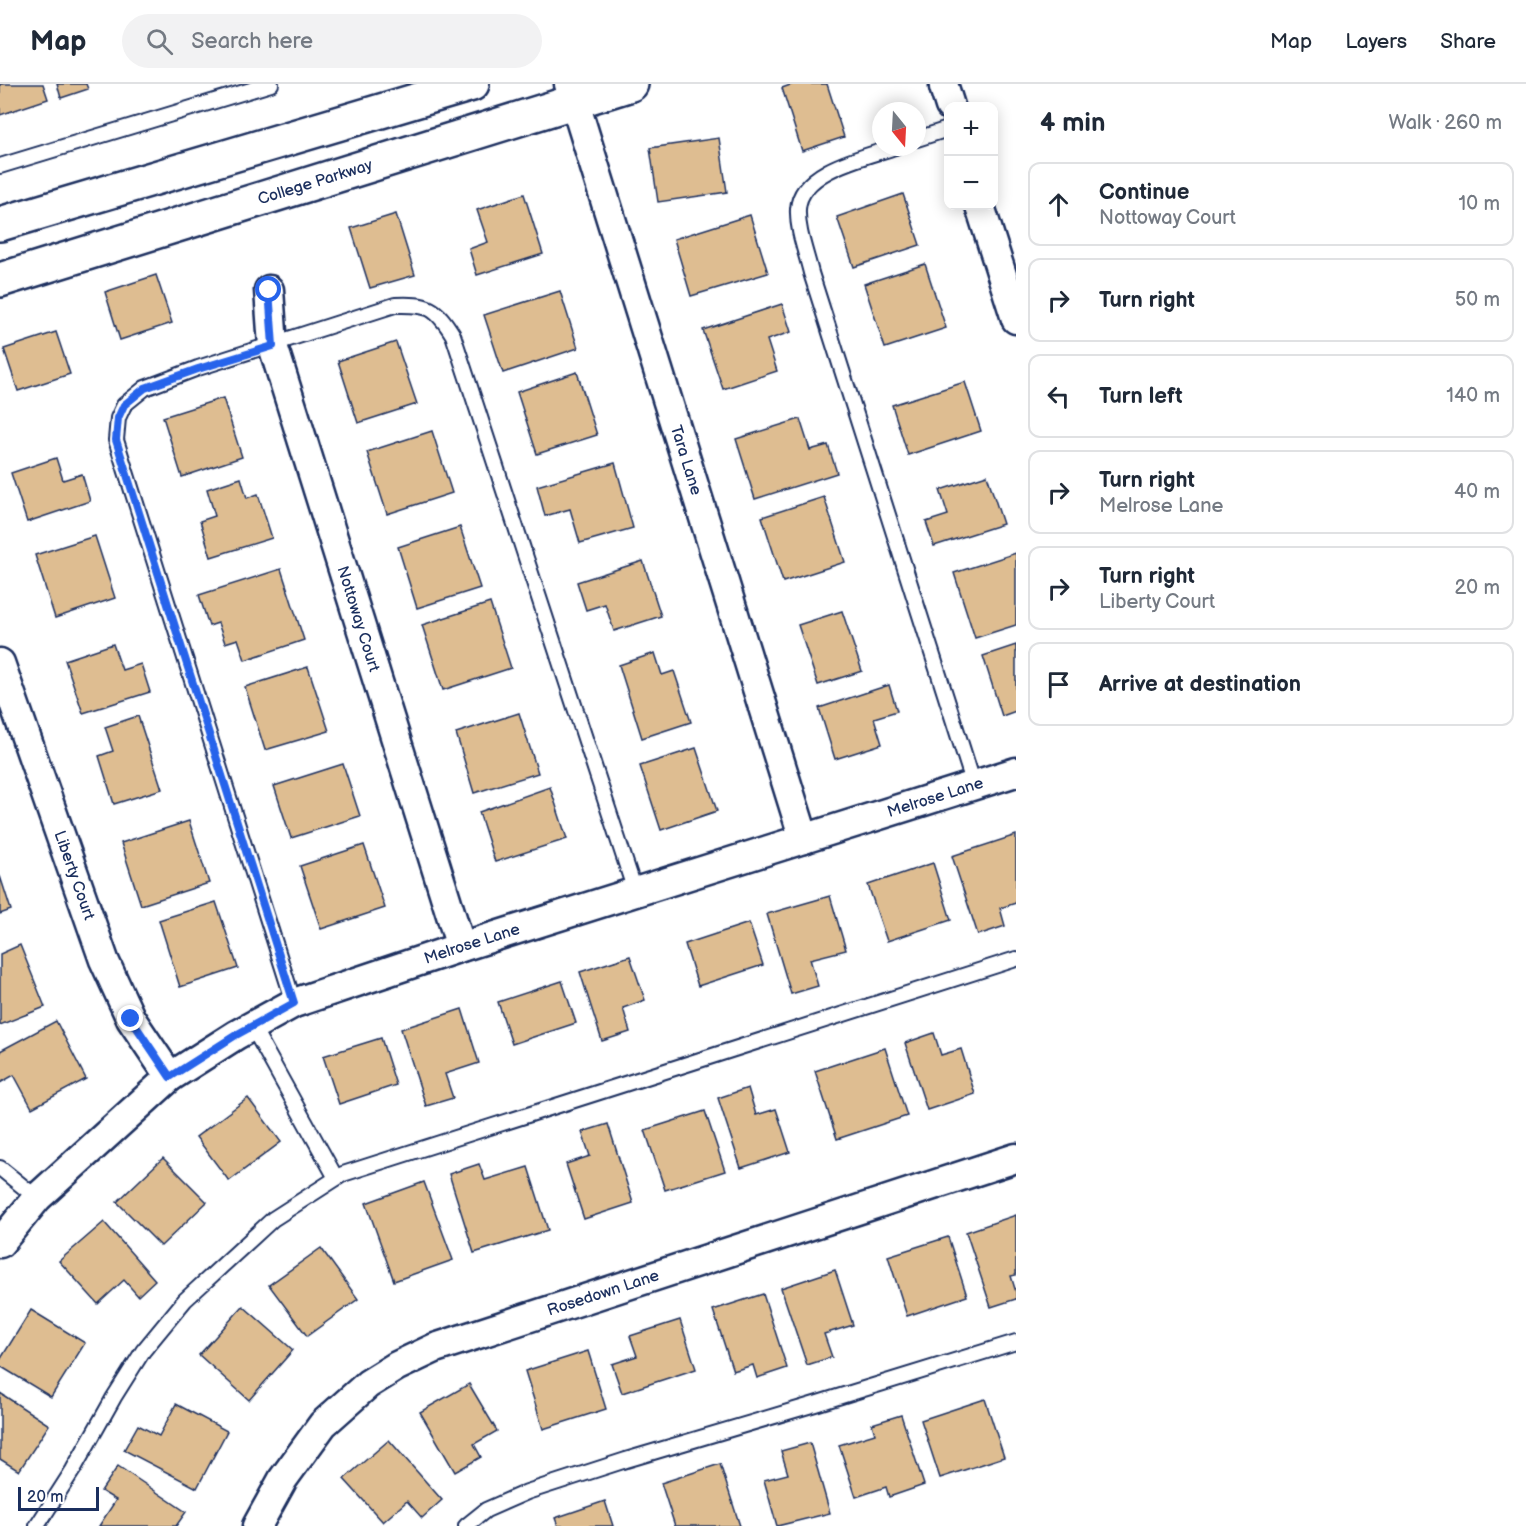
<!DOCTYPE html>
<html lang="en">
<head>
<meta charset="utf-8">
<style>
  :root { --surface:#fff; --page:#f2f2f3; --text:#1f2937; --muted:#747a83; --line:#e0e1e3 }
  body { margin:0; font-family:"Balsamiq Sans",sans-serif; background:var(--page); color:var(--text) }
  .controls { position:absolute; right:18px; top:18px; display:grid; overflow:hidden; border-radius:12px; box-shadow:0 3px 15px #0003 }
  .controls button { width:54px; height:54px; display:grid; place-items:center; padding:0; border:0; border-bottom:2px solid var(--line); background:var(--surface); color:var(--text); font:30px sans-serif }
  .compass { position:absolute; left:872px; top:18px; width:54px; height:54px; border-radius:50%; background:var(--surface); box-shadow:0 3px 15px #0003; rotate:162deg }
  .scale { position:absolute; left:18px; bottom:15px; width:81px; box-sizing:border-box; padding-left:6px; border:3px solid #1b2f5e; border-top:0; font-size:16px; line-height:21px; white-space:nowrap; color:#1b2f5e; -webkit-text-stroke:4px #fff; paint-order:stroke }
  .stop { position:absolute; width:18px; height:18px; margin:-14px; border:4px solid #2563eb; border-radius:50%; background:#fff }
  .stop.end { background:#2563eb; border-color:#fff; box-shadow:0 2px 6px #0008 }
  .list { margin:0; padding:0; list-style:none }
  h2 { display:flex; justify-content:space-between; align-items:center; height:78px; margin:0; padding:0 24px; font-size:26px }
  h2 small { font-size:20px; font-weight:400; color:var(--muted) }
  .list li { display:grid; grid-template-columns:39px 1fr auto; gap:18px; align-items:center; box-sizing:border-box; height:84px; margin:0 12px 12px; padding:0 12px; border:2px solid var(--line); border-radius:12px }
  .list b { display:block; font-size:22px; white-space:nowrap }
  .list p { margin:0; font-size:20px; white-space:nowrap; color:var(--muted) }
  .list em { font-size:20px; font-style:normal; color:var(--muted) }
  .icon { flex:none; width:33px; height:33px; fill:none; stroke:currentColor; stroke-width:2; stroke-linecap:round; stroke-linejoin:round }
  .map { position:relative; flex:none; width:1016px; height:1442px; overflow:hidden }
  header { display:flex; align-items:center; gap:36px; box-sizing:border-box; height:84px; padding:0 30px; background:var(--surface); border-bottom:2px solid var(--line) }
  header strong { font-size:28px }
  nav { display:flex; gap:33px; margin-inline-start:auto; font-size:21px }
  .search { width:420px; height:54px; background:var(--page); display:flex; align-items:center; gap:15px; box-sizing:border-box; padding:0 21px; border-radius:33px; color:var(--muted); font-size:22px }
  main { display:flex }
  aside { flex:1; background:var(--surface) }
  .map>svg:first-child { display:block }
  .building { fill:#debd91; stroke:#1b2f5e; stroke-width:1.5 }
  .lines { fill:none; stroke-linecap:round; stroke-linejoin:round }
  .lane-casing { stroke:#1b2f5e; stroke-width:18 }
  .street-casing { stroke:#1b2f5e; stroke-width:33 }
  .secondary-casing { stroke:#1b2f5e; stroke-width:38 }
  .lane { stroke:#fff; stroke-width:14 }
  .street { stroke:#fff; stroke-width:28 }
  .secondary { stroke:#fff; stroke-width:33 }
  .route { stroke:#2563eb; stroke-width:8 }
  .labels { text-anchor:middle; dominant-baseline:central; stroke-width:5; stroke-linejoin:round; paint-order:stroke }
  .street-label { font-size:16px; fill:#1b2f5e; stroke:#fff }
</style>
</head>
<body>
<header>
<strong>Map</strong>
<div class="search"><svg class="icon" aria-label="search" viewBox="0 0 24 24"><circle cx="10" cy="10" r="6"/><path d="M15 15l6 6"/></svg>Search here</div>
<nav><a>Map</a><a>Layers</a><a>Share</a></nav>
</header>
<main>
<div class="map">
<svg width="1016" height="1442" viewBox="0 0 1016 1442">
  <rect width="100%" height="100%" fill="#fff"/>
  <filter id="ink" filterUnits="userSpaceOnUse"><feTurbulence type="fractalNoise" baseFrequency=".0167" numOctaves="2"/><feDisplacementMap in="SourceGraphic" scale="12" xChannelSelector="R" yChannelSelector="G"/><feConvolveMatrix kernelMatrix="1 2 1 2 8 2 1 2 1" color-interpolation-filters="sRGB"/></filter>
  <g filter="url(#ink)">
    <g class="building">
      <polygon points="0,0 43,0 48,15 0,31"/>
      <polygon points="57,0 86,0 88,5 61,14"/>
      <polygon points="793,0 827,0 844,53 802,67 782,4"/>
      <polygon points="719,54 727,108 658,118 650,64"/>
      <polygon points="524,110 543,170 477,191 469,165 488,158 477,126"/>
      <polygon points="903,110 920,161 854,183 837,133"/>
      <polygon points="396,130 415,191 370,204 351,144"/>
      <polygon points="750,131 768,189 691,212 674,155"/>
      <polygon points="925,180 946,244 885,264 864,200"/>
      <polygon points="156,191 172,239 120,256 105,208"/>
      <polygon points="560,207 578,264 503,289 484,231"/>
      <polygon points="782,220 791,248 767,256 777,287 723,305 703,246"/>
      <polygon points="56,248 70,290 18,307 4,265"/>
      <polygon points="396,258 417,320 358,339 338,277"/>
      <polygon points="577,288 597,351 537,370 517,308"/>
      <polygon points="965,298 981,347 908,371 892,321"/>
      <polygon points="223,314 242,373 182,393 163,333"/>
      <polygon points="800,335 810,366 828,361 837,389 755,415 736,355"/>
      <polygon points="432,347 452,409 387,430 367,368"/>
      <polygon points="56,374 63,396 82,390 90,417 27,438 11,389"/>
      <polygon points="615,379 633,444 580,459 570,425 545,432 537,402"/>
      <polygon points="987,391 1003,440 934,462 926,438 948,431 940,406"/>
      <polygon points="241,394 247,414 258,410 272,454 211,473 200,437 215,432 207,405"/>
      <polygon points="824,413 845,478 783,498 762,433"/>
      <polygon points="460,443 480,504 417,524 398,463"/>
      <polygon points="95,452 115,514 55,534 35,471"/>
      <polygon points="1016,469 1016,541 975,554 954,489"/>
      <polygon points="643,477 661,532 614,547 605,520 586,526 577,498"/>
      <polygon points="281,485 304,556 245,576 238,555 225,559 218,539 209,542 199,511"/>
      <polygon points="490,519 511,584 443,606 422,541"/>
      <polygon points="842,527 862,587 818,601 798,541"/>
      <polygon points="113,560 122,586 141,580 150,608 83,629 65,576"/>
      <polygon points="1016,561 1016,627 1002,632 983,572"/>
      <polygon points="655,569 662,591 674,587 691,638 642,654 619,581"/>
      <polygon points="308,583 329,647 265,666 245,603"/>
      <polygon points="889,601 897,627 874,634 882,660 835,675 819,624"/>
      <polygon points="519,629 538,689 474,709 456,649"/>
      <polygon points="138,632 162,705 114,720 99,672 113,667 105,643"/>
      <polygon points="696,664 717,727 661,746 640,682"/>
      <polygon points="343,680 360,732 291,754 274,702"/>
      <polygon points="550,703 567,755 495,778 479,728"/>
      <polygon points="189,737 209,799 141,821 121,759"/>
      <polygon points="1016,751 1016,819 1000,824 1005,842 978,851 952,772"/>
      <polygon points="364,761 385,824 321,845 300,782"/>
      <polygon points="933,779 951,836 887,857 868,801"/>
      <polygon points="0,792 11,826 0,830"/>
      <polygon points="830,812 846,866 810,875 818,902 791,910 767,830"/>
      <polygon points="216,818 238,884 180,903 159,836"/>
      <polygon points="749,839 763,881 698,902 685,860"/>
      <polygon points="20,861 45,923 0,941 0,870"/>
      <polygon points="630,872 645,916 623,924 630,948 602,957 580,888"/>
      <polygon points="562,897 576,939 512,960 498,918"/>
      <polygon points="462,925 479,979 445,990 453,1014 426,1022 401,945"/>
      <polygon points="56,937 86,995 32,1024 14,991 0,999 0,967"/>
      <polygon points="934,949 941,971 961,965 975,1010 927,1026 905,959"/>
      <polygon points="381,954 396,1001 339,1020 323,972"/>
      <polygon points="885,964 907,1032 837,1055 815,987"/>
      <polygon points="748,1004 756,1031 776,1025 790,1068 741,1084 718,1014"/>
      <polygon points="248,1014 281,1058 229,1097 196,1053"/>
      <polygon points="705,1027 725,1087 665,1106 645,1046"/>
      <polygon points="608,1040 633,1119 584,1135 566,1080 590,1072 582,1048"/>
      <polygon points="163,1074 207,1118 161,1162 117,1118"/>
      <polygon points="479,1080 485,1096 528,1083 548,1146 474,1169 449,1090"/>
      <polygon points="424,1098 453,1176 394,1197 366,1119"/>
      <polygon points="1016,1131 1016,1191 1011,1192 1016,1208 1016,1215 991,1223 966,1148"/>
      <polygon points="104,1138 155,1196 138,1212 124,1196 98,1220 59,1177"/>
      <polygon points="948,1153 967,1212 907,1232 888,1172"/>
      <polygon points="321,1164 358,1215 307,1252 269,1201"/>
      <polygon points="835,1186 853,1241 824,1250 832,1273 807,1281 781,1204"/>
      <polygon points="763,1210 787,1284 757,1294 753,1281 733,1287 713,1226"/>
      <polygon points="243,1222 293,1266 249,1316 199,1271"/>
      <polygon points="31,1226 85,1259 51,1313 0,1282 0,1276"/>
      <polygon points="680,1236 696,1285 622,1309 612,1280 637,1272 630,1252"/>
      <polygon points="588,1267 606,1325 543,1345 525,1287"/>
      <polygon points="469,1300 497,1347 474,1360 481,1373 455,1388 420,1328"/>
      <polygon points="0,1309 49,1341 19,1387 0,1375"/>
      <polygon points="985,1315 1004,1373 940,1394 921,1336"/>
      <polygon points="176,1320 227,1347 197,1404 124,1366 138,1341 159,1352"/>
      <polygon points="901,1331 924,1401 889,1413 886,1403 856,1413 839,1361 875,1350 872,1340"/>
      <polygon points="389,1356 442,1416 422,1434 407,1417 383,1438 344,1395"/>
      <polygon points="810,1359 830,1429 777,1442 764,1396 788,1390 781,1367"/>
      <polygon points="720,1380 740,1442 675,1442 661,1399"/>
      <polygon points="118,1382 186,1428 176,1442 99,1442 116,1416 101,1407"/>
      <polygon points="605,1417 613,1442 558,1442 555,1434"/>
    </g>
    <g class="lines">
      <g class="lane-casing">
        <g id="lane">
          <polyline points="917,55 948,45"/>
          <path d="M895,63C865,73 800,86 798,125C797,146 806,168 811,189L974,701"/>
          <polyline points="0,82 271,0"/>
          <path d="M294,919L116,356L118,334L124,321L145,304L198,284L395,221C428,220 435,222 453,251L635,807"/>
          <polyline points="252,942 336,1094"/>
          <polyline points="0,1084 37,1114"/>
          <polyline points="37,1442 73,1386 114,1313 143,1267 185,1216 273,1135 343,1090 1016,875"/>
          <polyline points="466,1442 486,1426 527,1408 626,1376 815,1320 1016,1258"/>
        </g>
      </g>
      <g class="street-casing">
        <g id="street">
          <path id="s1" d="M569,0L804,755"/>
          <polyline points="944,3 950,22"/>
          <polyline points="980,122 1016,235"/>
          <path id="s2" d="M269,206L273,262L461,863"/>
          <path id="s3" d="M0,579L104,876L131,935L170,993"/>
          <path id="s4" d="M0,1159L37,1114L170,993L236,951L294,919L461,863L1016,688"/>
          <path id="s5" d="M257,1442L283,1395L323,1340L368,1300L397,1282L435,1264L1016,1074"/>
        </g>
      </g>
      <g class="secondary-casing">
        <g id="secondary">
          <polyline points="0,140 472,0"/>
          <path id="s6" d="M0,196L631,0"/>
        </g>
      </g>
      <use href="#lane" class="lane"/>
      <use href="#street" class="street"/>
      <use href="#secondary" class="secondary"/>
    </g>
  </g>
  <g class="lines" filter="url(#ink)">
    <polyline class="route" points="131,935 170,993 236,951 294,919 116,356 118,334 124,321 145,304 198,285 273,262 269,206"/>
  </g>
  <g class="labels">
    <g class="street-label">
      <text stroke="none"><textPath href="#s6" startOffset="330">College Parkway</textPath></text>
      <text stroke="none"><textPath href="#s1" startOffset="394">Tara Lane</textPath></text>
      <text stroke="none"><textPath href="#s2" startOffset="342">Nottoway Court</textPath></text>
      <text stroke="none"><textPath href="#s4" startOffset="1056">Melrose Lane</textPath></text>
      <text stroke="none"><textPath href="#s3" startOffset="225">Liberty Court</textPath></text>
      <text stroke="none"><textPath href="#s4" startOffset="570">Melrose Lane</textPath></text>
      <text stroke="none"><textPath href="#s5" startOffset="435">Rosedown Lane</textPath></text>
    </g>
  </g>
</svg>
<div class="controls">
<button>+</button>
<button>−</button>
</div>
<svg class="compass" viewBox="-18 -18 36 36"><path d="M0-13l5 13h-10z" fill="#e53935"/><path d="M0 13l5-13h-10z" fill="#747a83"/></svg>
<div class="scale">20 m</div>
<div class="stop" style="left:269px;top:206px"></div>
<div class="stop end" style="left:131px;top:935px"></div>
</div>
<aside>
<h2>4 min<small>Walk · 260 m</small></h2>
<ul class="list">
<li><svg class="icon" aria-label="ahead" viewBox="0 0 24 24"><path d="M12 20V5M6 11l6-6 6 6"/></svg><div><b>Continue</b><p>Nottoway Court</p></div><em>10 m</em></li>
<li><svg class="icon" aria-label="right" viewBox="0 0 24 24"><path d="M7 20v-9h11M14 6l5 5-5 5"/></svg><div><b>Turn right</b></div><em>50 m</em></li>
<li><svg class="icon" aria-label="left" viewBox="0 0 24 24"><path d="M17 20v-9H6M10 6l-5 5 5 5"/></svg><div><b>Turn left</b></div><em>140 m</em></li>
<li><svg class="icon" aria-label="right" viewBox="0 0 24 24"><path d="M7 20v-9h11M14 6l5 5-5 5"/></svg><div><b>Turn right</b><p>Melrose Lane</p></div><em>40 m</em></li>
<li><svg class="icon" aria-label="right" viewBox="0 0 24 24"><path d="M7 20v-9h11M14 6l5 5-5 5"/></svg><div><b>Turn right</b><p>Liberty Court</p></div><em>20 m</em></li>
<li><svg class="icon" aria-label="arrive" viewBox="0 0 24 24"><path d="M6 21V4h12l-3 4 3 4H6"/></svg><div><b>Arrive at destination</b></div></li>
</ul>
</aside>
</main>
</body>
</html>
